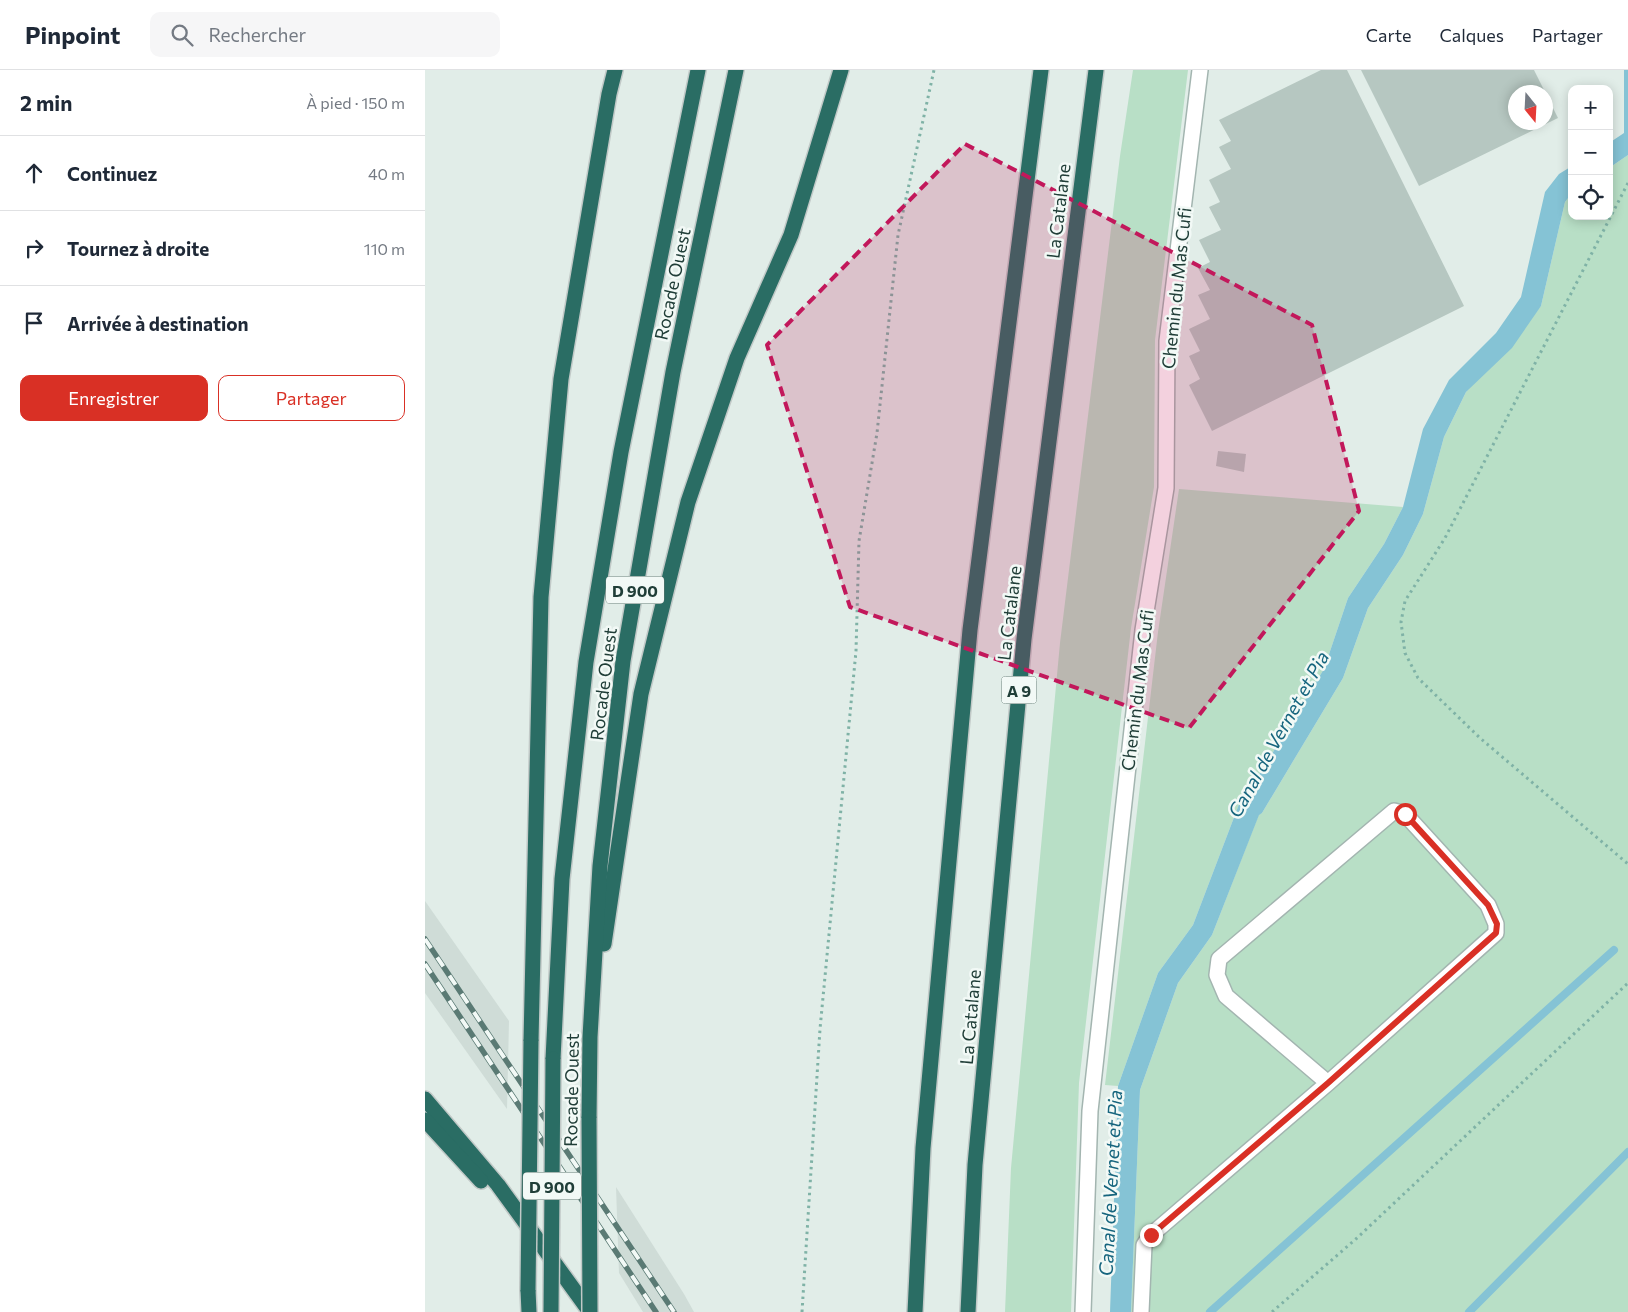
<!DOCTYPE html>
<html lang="fr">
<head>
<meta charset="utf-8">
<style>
  :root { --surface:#fff; --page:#f6f6f7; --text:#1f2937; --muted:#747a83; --line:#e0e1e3; --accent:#d93025 }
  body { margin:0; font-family:Commissioner,sans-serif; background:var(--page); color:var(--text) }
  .controls { position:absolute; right:15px; top:15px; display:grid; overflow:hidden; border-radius:10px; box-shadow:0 2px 12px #0003 }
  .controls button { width:45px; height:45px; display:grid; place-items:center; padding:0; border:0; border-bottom:1px solid var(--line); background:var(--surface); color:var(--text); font:25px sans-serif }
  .compass { position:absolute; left:1083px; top:15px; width:45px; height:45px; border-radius:50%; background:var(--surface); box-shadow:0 2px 12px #0003; rotate:162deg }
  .stop { position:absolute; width:15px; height:15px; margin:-11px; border:4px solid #d93025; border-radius:50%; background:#fff }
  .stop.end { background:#d93025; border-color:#fff; box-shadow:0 1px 5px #0008 }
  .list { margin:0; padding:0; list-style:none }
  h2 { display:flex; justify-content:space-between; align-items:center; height:65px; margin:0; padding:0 20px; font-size:21px }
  h2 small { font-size:16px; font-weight:400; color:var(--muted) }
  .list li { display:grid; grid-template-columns:32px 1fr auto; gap:15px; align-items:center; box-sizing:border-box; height:75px; padding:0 20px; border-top:1px solid var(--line) }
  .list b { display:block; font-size:19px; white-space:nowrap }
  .list em { font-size:16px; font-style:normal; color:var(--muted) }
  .actions { display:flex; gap:10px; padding:15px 20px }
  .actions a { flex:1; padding:11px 0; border:1px solid var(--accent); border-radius:10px; text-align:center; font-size:18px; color:var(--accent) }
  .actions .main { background:var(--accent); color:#fff }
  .icon { flex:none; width:28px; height:28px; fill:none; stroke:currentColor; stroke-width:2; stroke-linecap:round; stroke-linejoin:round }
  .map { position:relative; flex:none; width:1203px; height:1242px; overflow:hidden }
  header { display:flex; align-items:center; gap:30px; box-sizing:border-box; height:70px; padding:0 25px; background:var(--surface); border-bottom:1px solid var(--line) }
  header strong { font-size:24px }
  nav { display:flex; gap:28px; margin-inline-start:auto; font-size:18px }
  .search { width:350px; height:45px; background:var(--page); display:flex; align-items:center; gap:12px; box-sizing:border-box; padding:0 18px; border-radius:10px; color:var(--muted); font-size:19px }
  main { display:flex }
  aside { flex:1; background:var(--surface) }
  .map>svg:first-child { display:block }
  .built { fill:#cfdcd7 }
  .green { fill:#b8dfc6 }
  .water { fill:#85c3d5 }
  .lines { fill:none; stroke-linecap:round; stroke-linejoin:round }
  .stream { stroke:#85c3d5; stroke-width:8 }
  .building { fill:#b6c7c1; fill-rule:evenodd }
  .minor-casing { stroke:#a3b5b0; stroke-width:18 }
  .highway-casing { stroke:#c1c9c7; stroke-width:18 }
  .path { stroke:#7fb2a6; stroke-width:3; stroke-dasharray:2.5 4; stroke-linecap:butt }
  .minor { stroke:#fff; stroke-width:15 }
  .highway { stroke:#2a6d64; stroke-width:15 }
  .rail-casing { stroke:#5a7a74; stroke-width:5.5 }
  .rail { stroke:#f2f9f6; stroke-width:4; stroke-dasharray:11; stroke-linecap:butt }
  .highway-bridge-casing { stroke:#c1c9c7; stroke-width:18; stroke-linecap:butt }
  .highway-bridge { stroke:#2a6d64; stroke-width:15 }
  .route { stroke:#d93025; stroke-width:6 }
  .marked { fill:#c2185b; fill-opacity:0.2; stroke:#c2185b; stroke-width:4; stroke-dasharray:10 6; stroke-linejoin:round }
  .labels { text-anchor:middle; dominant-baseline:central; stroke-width:5; stroke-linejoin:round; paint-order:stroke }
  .shield { fill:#f2f9f6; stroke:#5f7671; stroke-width:1 }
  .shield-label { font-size:16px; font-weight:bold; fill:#203e38 }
  .street-label { font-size:18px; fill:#203e38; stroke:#f2f9f6 }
  .water-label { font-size:19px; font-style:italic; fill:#16657e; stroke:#f2f9f6 }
</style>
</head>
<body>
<header>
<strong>Pinpoint</strong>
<div class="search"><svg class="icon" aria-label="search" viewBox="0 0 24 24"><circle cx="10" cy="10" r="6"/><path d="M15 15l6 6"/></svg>Rechercher</div>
<nav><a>Carte</a><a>Calques</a><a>Partager</a></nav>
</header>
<main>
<aside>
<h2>2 min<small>À pied · 150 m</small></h2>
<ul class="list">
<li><svg class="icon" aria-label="ahead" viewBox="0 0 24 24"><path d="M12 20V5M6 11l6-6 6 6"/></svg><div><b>Continuez</b></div><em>40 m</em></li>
<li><svg class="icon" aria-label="right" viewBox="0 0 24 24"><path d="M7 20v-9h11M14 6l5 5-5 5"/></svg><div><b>Tournez à droite</b></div><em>110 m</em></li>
<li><svg class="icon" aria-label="arrive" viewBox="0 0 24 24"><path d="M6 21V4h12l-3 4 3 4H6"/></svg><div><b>Arrivée à destination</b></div></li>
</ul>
<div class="actions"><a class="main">Enregistrer</a><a>Partager</a></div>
</aside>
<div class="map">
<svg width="1203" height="1242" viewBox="0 0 1203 1242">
  <rect width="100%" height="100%" fill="#e1ede8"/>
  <g class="built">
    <polygon points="0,831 84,951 82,1039 0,923"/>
    <polygon points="191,1117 259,1224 269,1242 218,1242 194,1203"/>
  </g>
  <g class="green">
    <polygon points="708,0 763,0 730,270 729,417 706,558 654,1013 646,1242 580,1242 586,1098 635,573 695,86"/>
    <polygon points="1203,85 1203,1242 706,1242 715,1020 753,913 787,865 834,744 837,743 918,608 943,538 978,485 998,444 1019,367 1041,322 1116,236 1140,132 1147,123 1147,146 1184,146 1184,98"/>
    <polygon points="754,419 978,437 959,474 923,528 899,599 821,726 816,729 768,855 733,903 693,1016 680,1015 733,562"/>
  </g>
  <g class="water">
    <polygon points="1199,0 1203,0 1203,85 1184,98 1184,73 1199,63"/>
    <polygon points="1147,96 1147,123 1140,132 1116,236 1087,278 1041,322 1019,367 998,444 978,485 943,538 918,608 837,743 834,745 787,865 753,913 715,1020 706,1242 685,1242 693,1016 733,903 768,855 816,729 821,726 899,599 923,528 959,474 978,437 998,359 1024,310 1071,263 1096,227 1120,122 1134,104"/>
  </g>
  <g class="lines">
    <g class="stream">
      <polyline points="785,1242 1189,880"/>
      <polyline points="1044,1242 1203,1082"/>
    </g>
  </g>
  <g class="building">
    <polygon points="896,0 922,0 1039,236 787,361 764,315 775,309 764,286 775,281 764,259 785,249 773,225 785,220 773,198 785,192 774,170 796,160 784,137 795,132 784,110 806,99 794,77 806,71 794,50"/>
    <path d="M936,0H1109L1133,48L994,116ZM1090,22H1120V52H1090Z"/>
    <polygon points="793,381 821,384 819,402 791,396"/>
  </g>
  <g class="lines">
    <g class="minor-casing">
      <g id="minor">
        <polyline points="658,1242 665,1041 718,560 741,418 742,271 775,0"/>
        <polyline points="716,1242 719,1175 726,1165 903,1013 1071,863 1071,854 1063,835 980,744 969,741 794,889 792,905 801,926 903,1013"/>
      </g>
    </g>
    <g class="highway-casing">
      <g id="highway">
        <polyline points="179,874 216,624 263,432 312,288 366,165 416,0"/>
        <polyline points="106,971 116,527 136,309 184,24 190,0"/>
        <polyline points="128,989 137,809 161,592 196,382 273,0"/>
        <polyline points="0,1029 73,1115 165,1242"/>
        <polyline points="164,1048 165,967 175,796 198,591 248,302 311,0"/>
        <polyline points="0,1050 56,1111"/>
        <polyline points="103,1220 104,1242"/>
        <polyline points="490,1242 498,1078 545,560 616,0"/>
        <polyline points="543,1242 550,1095 599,569 671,0"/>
      </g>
    </g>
    <g class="path">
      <polyline points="1203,113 1020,468 980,531 976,552 980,583 993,608 1055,668 1203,794"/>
      <polyline points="377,1242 395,959 431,581 434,471 452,363 473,165 509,0"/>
      <polyline points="847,1242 932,1168 1203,913"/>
    </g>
    <use href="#minor" class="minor"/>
    <use href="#highway" class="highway"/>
    <g class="rail-casing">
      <g id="rail">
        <polyline points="0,869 249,1242"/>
        <polyline points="0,894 231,1242"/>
      </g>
    </g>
    <use href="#rail" class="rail"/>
    <g class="highway-bridge-casing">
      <g id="highway-bridge">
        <polyline points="164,1048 165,1242"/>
        <polyline points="103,1220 106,971"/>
        <polyline points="126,1242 128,989"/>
      </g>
    </g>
    <use href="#highway-bridge" class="highway-bridge"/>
  </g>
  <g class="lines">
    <polyline class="route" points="726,1165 903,1013 1071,863 1072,854 1063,835 980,744"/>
  </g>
  <path class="marked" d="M540,74L887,255L934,441L764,658L425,537L342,275Z"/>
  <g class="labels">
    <g class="shield">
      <rect x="181" y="506.5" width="58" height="27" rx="4"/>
      <rect x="576.5" y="606.5" width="35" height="27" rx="4"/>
      <rect x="98" y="1102.5" width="58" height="27" rx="4"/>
    </g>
    <g class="shield-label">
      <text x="210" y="520">D 900</text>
      <text x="594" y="620">A 9</text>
      <text x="127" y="1116">D 900</text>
    </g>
    <g class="street-label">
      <text transform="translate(633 141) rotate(-83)">La Catalane</text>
      <text transform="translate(247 214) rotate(-78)">Rocade Ouest</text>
      <text transform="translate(751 218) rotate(-84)">Chemin du Mas Cufi</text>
      <text transform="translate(584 543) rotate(-83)">La Catalane</text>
      <text transform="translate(178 614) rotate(-83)">Rocade Ouest</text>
      <text transform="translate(712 620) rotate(-83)">Chemin du Mas Cufi</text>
      <text transform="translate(545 947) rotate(-85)">La Catalane</text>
      <text transform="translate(146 1020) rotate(-89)">Rocade Ouest</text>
    </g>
    <g class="water-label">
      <text transform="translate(853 664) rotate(-61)">Canal de Vernet et Pia</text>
      <text transform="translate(685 1113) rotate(-87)">Canal de Vernet et Pia</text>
    </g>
  </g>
</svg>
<div class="controls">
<button>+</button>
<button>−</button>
<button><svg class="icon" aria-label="locate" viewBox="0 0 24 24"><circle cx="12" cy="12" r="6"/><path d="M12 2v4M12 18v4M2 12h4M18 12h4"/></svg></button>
</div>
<svg class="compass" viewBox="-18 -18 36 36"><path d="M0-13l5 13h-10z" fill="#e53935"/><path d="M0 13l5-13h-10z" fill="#747a83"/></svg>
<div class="stop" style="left:980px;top:744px"></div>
<div class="stop end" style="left:726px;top:1165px"></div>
</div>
</main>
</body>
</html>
